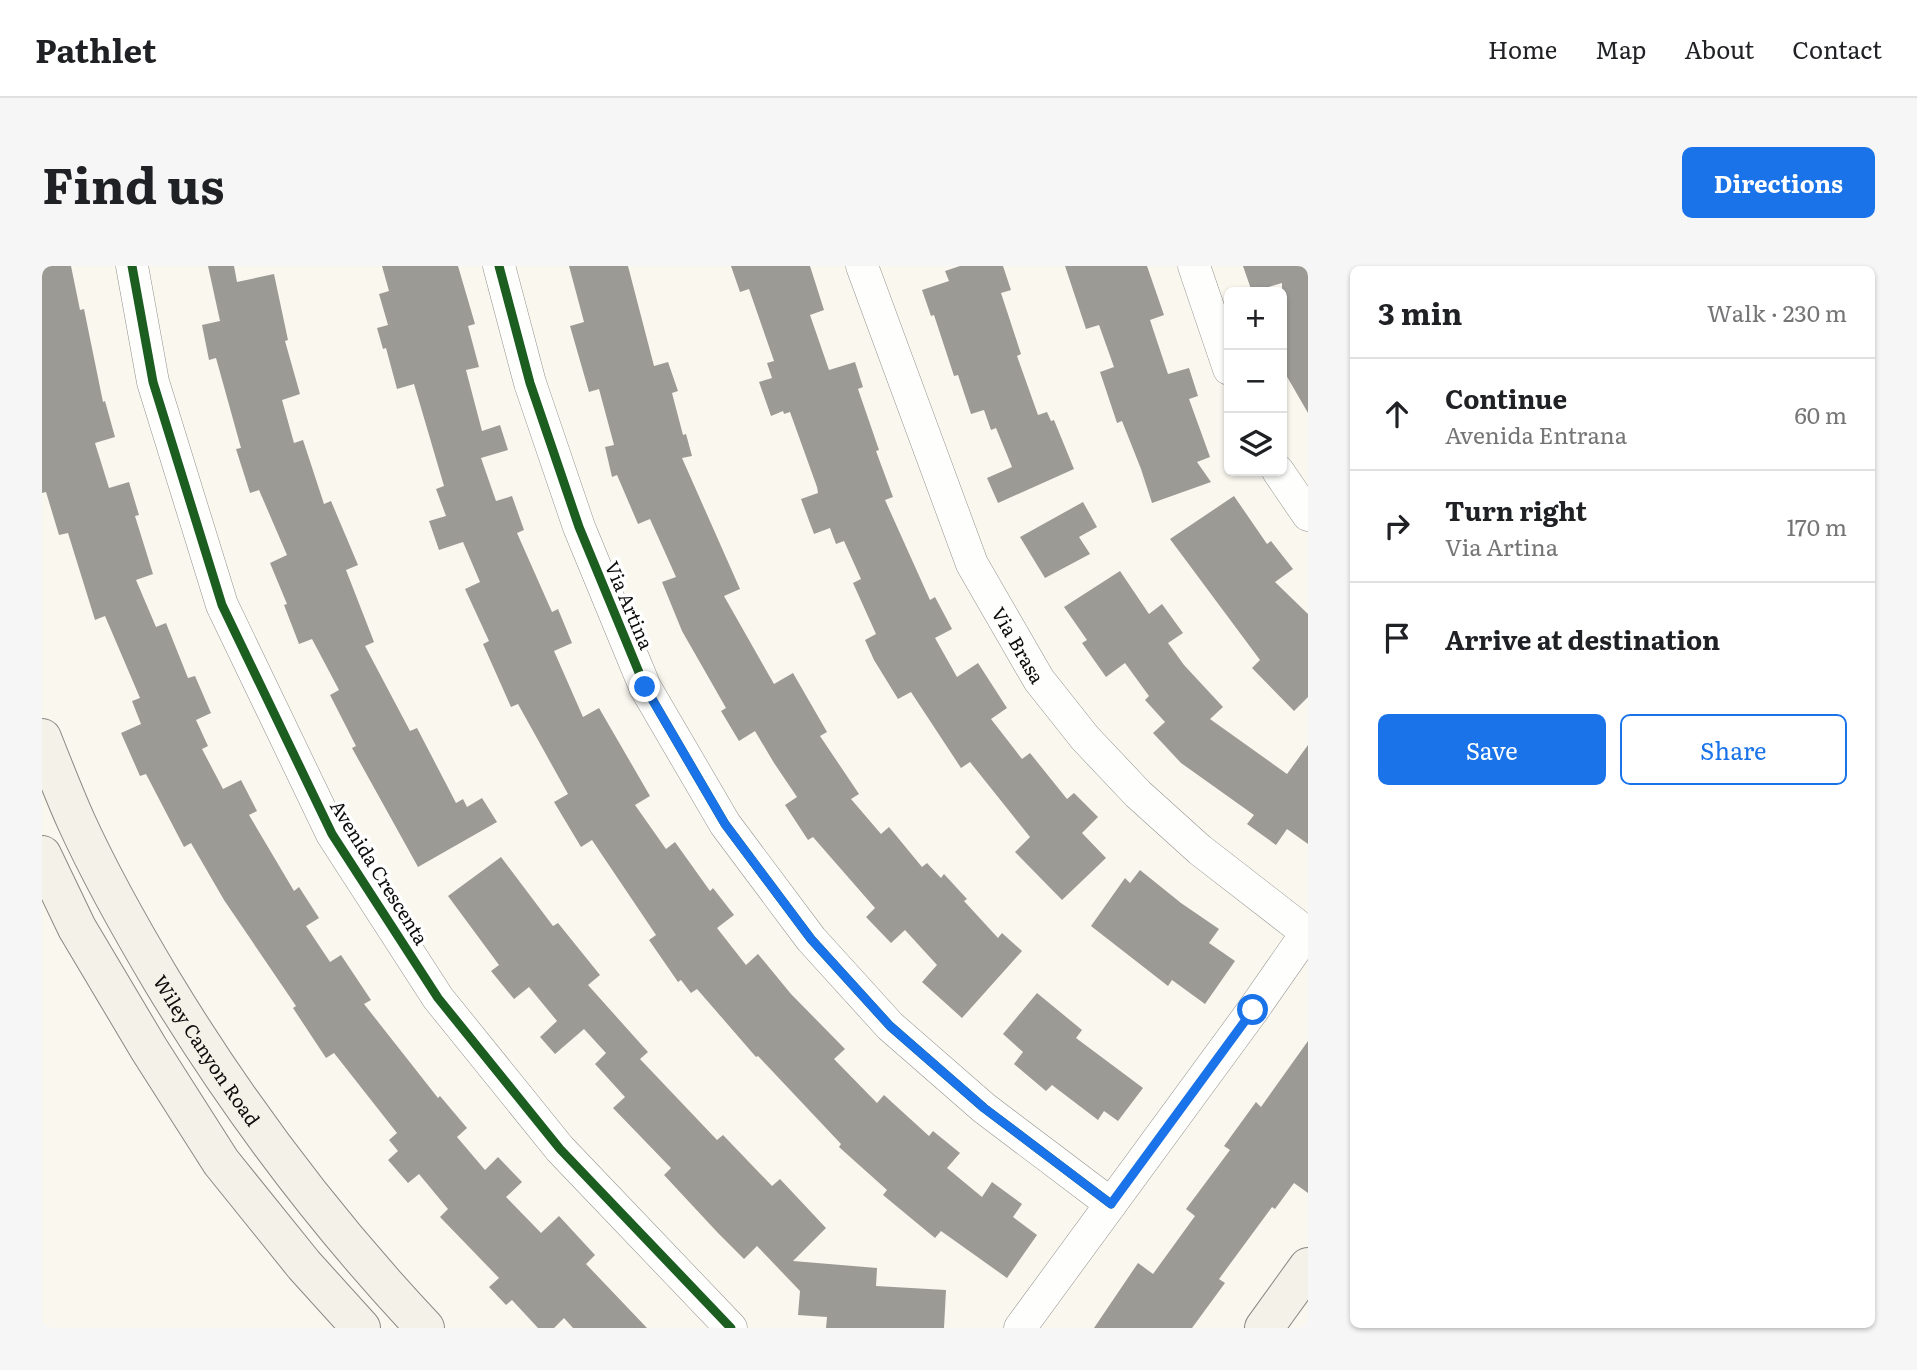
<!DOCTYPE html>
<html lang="en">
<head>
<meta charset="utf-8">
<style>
  :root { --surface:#fff; --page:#f6f6f6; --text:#202124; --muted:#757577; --line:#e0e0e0; --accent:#1a73e8 }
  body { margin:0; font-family:Literata,serif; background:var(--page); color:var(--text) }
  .controls { position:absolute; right:21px; top:21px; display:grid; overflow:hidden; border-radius:10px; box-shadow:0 2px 5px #0004 }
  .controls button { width:63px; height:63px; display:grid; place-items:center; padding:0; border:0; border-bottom:2px solid var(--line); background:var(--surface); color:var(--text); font:35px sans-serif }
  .stop { position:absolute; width:21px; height:21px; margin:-16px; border:5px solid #1a73e8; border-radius:50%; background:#fff }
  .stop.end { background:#1a73e8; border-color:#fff; box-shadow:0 2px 7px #0008 }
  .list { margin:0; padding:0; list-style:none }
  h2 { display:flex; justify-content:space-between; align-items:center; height:91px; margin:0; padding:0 28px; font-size:30px }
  h2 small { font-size:23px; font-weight:400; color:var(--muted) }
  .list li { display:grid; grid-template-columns:46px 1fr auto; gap:21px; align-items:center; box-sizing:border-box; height:112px; padding:0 28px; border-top:2px solid var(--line) }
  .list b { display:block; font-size:26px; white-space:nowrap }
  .list p { margin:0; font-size:23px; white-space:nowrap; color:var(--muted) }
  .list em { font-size:23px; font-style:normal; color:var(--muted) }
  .actions { display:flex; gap:14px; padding:21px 28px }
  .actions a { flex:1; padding:16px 0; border:2px solid var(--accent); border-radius:10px; text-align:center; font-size:24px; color:var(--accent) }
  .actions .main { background:var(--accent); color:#fff }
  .icon { flex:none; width:38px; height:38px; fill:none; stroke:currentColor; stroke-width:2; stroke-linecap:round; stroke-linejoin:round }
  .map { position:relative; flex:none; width:1266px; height:1062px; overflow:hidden; border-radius:10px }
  header { display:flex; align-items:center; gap:42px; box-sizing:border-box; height:98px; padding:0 35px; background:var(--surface); border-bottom:2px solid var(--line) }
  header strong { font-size:33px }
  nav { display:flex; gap:38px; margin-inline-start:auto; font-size:24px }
  .intro { display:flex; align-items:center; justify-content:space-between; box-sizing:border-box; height:168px; padding:0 42px }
  h1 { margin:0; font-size:49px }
  .button { padding:18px 32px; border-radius:10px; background:var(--accent); color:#fff; font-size:24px; font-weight:700 }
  main { display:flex; gap:42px; padding:0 42px }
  aside { flex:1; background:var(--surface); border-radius:10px; box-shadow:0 2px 5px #0004 }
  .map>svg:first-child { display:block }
  .building { fill:#9c9a95 }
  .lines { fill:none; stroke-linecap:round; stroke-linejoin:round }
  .street-casing { stroke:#93928e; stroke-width:33 }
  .secondary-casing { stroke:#8a8885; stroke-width:40 }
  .street { stroke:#fefefd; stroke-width:32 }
  .secondary { stroke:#f4f1e8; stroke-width:38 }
  .cycleway-casing { stroke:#fff; stroke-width:13 }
  .cycleway { stroke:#1b5e20; stroke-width:9 }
  .route { stroke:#1a73e8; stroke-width:9 }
  .labels { text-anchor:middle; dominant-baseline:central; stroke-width:7; stroke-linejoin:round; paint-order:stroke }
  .street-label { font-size:19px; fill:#0c0c0c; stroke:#fff }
</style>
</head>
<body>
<header>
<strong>Pathlet</strong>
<nav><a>Home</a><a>Map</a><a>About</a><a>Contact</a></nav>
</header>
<div class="intro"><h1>Find us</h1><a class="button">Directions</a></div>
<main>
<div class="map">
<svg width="1266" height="1062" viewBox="0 0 1266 1062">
  <rect width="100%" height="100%" fill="#faf7ef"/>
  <g class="building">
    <polygon points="0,0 29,0 38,44 42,43 61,136 63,135 73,171 53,177 67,222 87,216 97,249 93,250 111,308 94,314 114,361 124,357 146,412 153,410 169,447 154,454 166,480 160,483 181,523 199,514 215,545 207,549 252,625 257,621 277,652 264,660 288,696 299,689 329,734 322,738 396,832 398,830 425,862 415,871 443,904 456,891 480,916 464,931 499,967 517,950 553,989 544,998 605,1062 531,1062 522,1052 512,1062 496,1062 470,1034 464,1039 447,1021 457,1012 398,951 406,943 377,908 366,917 346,894 356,885 347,874 355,867 292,787 284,792 251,742 254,740 182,634 149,577 142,581 104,508 98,510 79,467 99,458 90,435 98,432 63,350 53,354 26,267 17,269 4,226 0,227"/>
    <polygon points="166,0 192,0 195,16 232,8 246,74 243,75 258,128 240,134 252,177 261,174 282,238 289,235 316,299 304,304 332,376 323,380 368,465 375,462 414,537 421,533 425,541 440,532 455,556 376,601 310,482 314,480 288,429 297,424 270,373 257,378 242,339 245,338 228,297 245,289 217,224 208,227 194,183 199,182 174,92 167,94 160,59 178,55"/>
    <polygon points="340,0 416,0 433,58 426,60 437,101 424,104 440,165 458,159 466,184 439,192 454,235 470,230 482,264 475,267 510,346 516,343 530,377 512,385 541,451 557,442 608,530 593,539 624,583 633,576 668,625 671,622 692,649 675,662 704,699 716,688 749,728 803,783 792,793 835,837 842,829 887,870 891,865 918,887 905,902 940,931 950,916 980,938 971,951 995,969 965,1012 899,965 893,972 841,929 845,924 797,881 799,878 716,790 714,791 655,723 649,727 639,714 636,716 607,674 614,669 550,574 539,581 512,536 526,528 476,438 469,441 441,378 447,375 423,323 438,316 421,276 397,284 387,255 404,250 394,223 402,220 372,118 355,123 344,82 341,83 335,62 346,59 337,28 347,25"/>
    <polygon points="527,0 586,0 612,100 626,96 636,125 630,127 641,169 644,168 650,190 640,192 698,323 682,330 732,418 751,407 785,466 778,470 817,528 809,533 839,568 847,561 880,601 885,597 899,612 902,608 925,633 922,635 956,672 960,667 980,685 920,752 880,716 895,699 863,664 849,677 824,651 833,642 771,571 766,574 743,539 755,531 732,497 713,465 697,475 679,445 684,442 640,365 620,316 634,311 608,253 596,258 575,209 570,211 563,181 572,179 557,123 547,126 528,60 542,56"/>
    <polygon points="689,0 768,0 782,44 768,49 787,104 813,96 821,121 816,123 837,184 834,185 851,231 843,234 888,334 893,331 910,363 893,372 915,411 936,397 965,442 949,453 980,493 988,487 1025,533 1032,527 1056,551 1040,567 1064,592 1020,634 973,586 988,571 928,496 919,502 869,426 856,433 832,394 823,374 834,368 811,317 819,313 802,275 794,278 788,262 772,268 759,233 776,227 775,221 748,146 742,148 741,145 729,150 717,116 730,112 725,97 732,95 707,23 698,26"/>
    <polygon points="918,0 961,0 969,24 959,27 979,88 975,90 996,149 1005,146 1009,155 1012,154 1032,203 956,237 945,212 970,201 954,162 949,164 942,144 929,148 916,109 912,110 892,49 889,50 880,24 907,15 903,5"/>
    <polygon points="1023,0 1105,0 1122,49 1108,54 1126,108 1147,102 1156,130 1147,133 1168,191 1155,196 1169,216 1110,237 1099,203 1080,155 1075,157 1058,106 1072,101 1057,59 1044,63"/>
    <polygon points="1201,0 1266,0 1266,147 1240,102 1240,17 1210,26"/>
    <polygon points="1192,230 1225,278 1229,275 1251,303 1233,316 1266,348 1266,431 1252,445 1210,402 1218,394 1128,273"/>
    <polygon points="1041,236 1055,261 1037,271 1048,288 1003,312 978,271"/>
    <polygon points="1078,305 1107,348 1120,338 1141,367 1126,377 1142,399 1181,441 1168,453 1245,508 1266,479 1266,578 1245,563 1234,579 1205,558 1212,549 1139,497 1111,467 1123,456 1103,434 1107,430 1083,397 1064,411 1040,377 1045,374 1022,341"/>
    <polygon points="459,591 511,660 516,657 558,709 546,719 606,786 598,793 675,874 681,869 730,920 738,913 784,962 751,995 835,1002 834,1020 904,1024 902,1062 784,1062 785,1051 756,1049 758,1025 715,980 702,993 676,967 622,909 629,902 571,842 583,831 553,798 564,787 542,763 513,788 498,771 515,755 487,721 472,733 449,705 457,699 406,630"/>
    <polygon points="1098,604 1139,637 1177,663 1167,677 1193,695 1163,738 1130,714 1126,720 1049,660 1083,612 1088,617"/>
    <polygon points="995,727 1040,764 1034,772 1101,822 1076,855 1062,845 1056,854 1010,819 1004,825 972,798 981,786 961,768"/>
    <polygon points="1266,775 1266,927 1252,917 1233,943 1230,941 1177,1013 1183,1017 1150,1062 1052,1062 1096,997 1111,1008 1153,950 1144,943 1188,884 1182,880 1214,836 1219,841"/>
  </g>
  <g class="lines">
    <g class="street-casing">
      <g id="street">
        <polyline points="90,0 111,116 180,339 290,568 396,732 518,883 689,1062"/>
        <polyline points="457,0 488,117 537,261 603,421 683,558 769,673 848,760 942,842 1069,938"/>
        <path id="s1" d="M820,0L930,298L997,414L1043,472L1096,528L1158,584L1265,667"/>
        <polyline points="1152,0 1187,103"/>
        <polyline points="1236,205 1266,249"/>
        <polyline points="978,1062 1211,744 1266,665"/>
      </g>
    </g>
    <g class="secondary-casing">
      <g id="secondary">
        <path id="s2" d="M0,472C11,500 22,528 34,555C59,610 89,663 120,715C195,839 283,956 383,1062"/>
        <polyline points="0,589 35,662 107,783 179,896 262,999 319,1062"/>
        <polyline points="1222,1062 1266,1001"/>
      </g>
    </g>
    <use href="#street" class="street"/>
    <use href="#secondary" class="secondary"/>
    <g class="cycleway-casing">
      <g id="cycleway">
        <polyline points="90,0 111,116 180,339 290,568 396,732 518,883 689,1062"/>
        <polyline points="457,0 488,117 537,261 603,421 683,558 769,673 848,760 942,842 1069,938"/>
      </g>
    </g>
    <use href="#cycleway" class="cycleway"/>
  </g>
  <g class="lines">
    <polyline class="route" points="603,421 683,558 769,673 848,760 942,842 1069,938 1211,744"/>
  </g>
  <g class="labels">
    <g class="street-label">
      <text transform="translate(588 339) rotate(67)">Via Artina</text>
      <text stroke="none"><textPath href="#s1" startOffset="411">Via Brasa</textPath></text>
      <text transform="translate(338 606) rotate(58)">Avenida Crescenta</text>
      <text stroke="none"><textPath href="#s2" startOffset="354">Wiley Canyon Road</textPath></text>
    </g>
  </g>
</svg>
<div class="controls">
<button>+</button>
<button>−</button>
<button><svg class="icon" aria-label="layers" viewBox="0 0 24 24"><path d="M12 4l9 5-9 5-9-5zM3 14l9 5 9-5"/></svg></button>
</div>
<div class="stop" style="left:1211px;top:744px"></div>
<div class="stop end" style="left:603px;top:421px"></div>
</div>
<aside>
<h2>3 min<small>Walk · 230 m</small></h2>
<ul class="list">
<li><svg class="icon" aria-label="ahead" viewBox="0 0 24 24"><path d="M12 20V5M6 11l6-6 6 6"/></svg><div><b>Continue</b><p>Avenida Entrana</p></div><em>60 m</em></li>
<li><svg class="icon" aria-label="right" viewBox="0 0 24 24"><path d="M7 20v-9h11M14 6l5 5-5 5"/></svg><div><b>Turn right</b><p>Via Artina</p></div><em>170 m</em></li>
<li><svg class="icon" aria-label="arrive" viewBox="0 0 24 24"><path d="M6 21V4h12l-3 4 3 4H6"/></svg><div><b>Arrive at destination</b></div></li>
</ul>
<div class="actions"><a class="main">Save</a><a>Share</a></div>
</aside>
</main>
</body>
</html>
